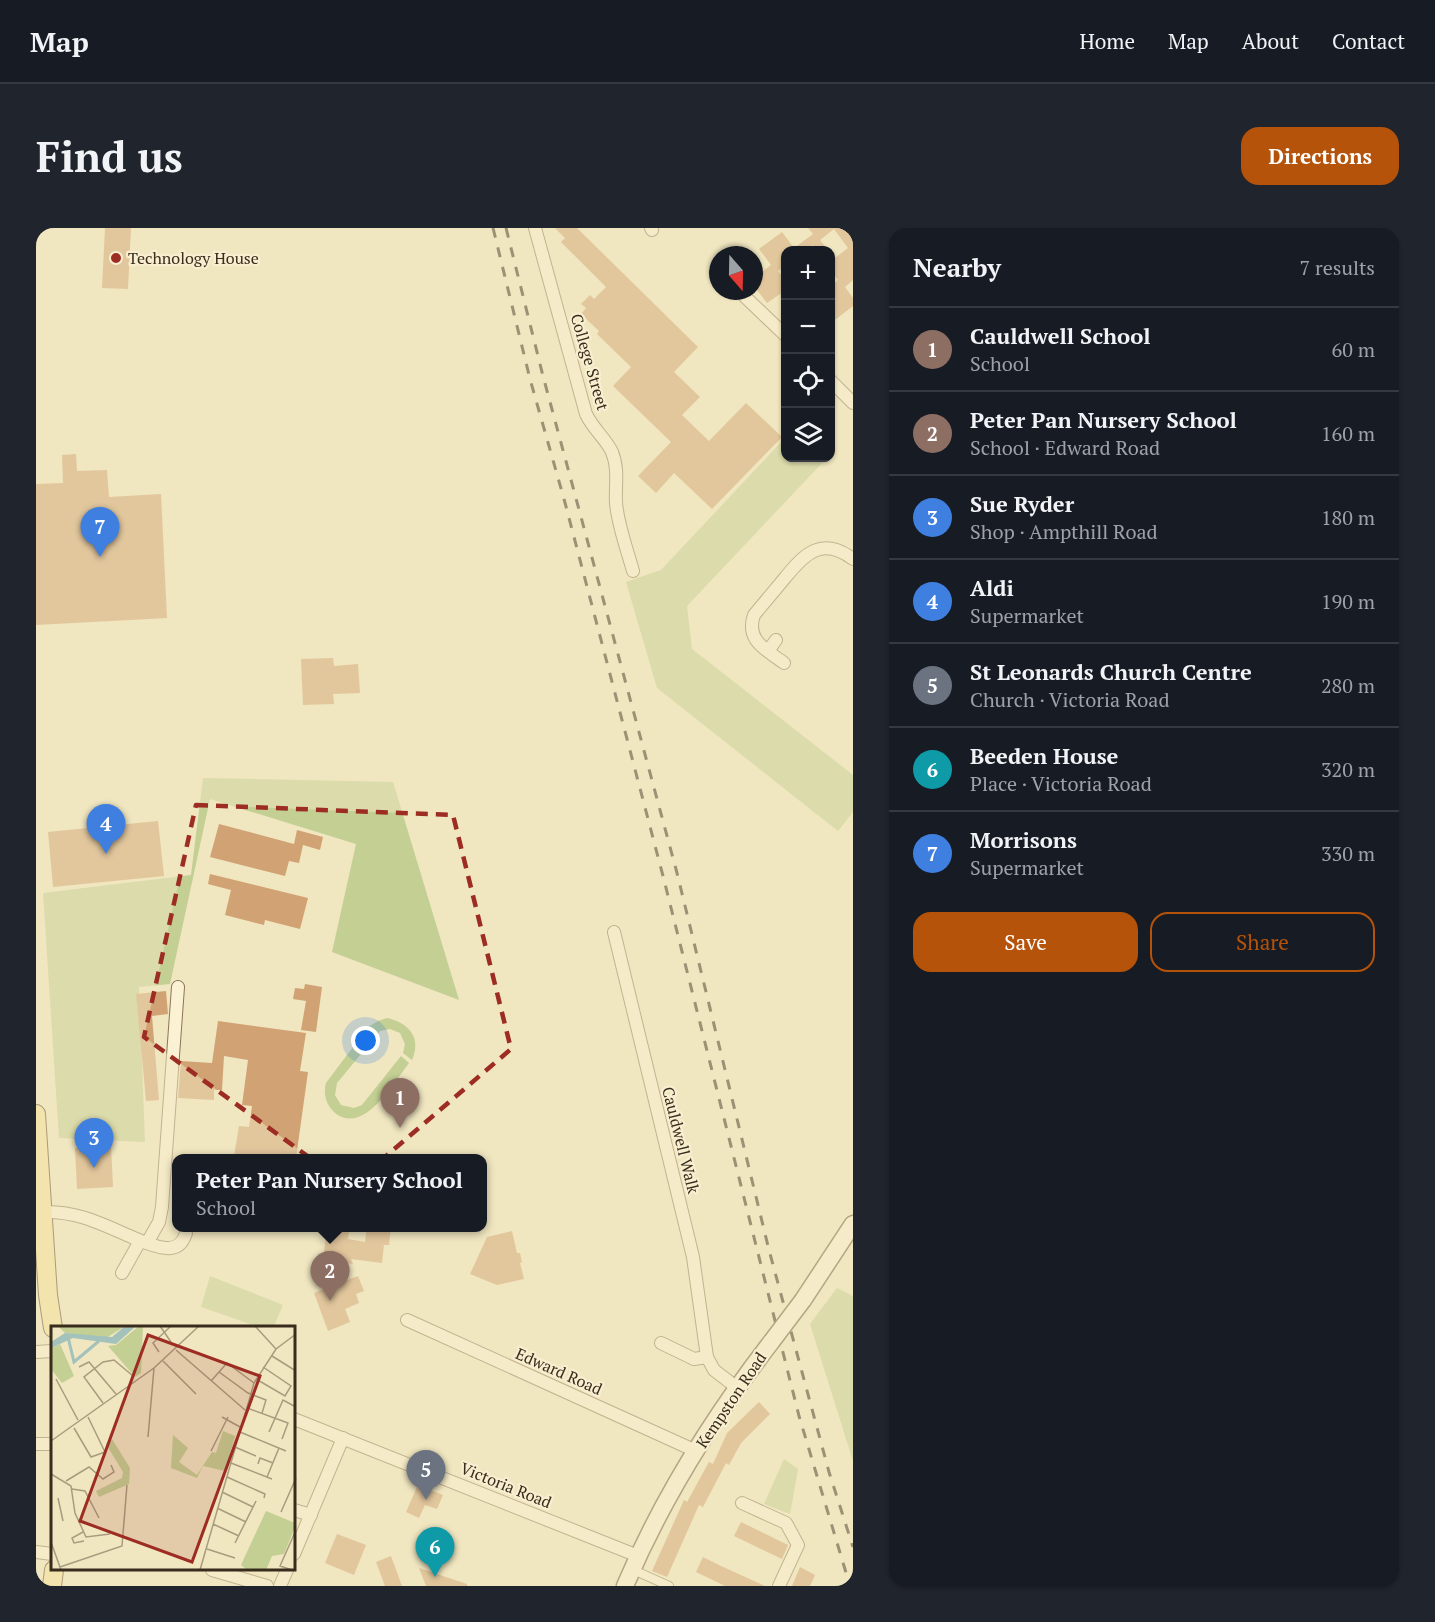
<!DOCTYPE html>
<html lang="en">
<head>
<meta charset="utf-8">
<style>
  :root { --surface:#171b24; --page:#20242c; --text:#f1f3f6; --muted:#9ea1a6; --line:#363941; --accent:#b45309 }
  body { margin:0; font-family:"PT Serif",serif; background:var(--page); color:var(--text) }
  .controls { position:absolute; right:18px; top:18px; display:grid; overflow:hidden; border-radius:12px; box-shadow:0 2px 4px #0004 }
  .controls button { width:54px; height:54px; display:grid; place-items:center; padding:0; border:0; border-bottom:2px solid var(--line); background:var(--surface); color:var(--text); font:30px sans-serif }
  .compass { position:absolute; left:673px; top:18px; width:54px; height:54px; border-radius:50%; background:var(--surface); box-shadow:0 2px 4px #0004; rotate:160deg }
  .you { position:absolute; left:330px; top:813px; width:21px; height:21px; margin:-15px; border:4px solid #fff; border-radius:50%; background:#1a73e8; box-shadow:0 0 0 9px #1a73e833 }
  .badge { display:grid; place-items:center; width:39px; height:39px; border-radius:50%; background:var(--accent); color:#fff; font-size:20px; font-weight:700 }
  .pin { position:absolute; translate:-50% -50px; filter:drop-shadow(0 2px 3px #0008) }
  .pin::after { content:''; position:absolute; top:32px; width:21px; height:18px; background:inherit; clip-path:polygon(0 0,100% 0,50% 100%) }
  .popup { position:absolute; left:136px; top:926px; width:315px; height:78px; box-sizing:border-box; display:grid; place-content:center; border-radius:12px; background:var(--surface); filter:drop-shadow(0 2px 4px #0005); font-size:20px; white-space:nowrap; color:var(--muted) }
  .popup b { font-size:22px; color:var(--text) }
  .popup::after { content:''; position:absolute; left:50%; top:100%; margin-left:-12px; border:12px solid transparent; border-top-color:var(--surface) }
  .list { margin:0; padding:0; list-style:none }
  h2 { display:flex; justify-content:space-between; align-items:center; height:78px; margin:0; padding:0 24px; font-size:26px }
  h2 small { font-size:20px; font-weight:400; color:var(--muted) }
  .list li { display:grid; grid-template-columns:39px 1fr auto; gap:18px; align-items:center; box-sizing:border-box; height:84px; padding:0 24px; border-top:2px solid var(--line) }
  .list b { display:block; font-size:22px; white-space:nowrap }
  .list p { margin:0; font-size:20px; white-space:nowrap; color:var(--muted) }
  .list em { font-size:20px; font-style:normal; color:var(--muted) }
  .actions { display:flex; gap:12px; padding:18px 24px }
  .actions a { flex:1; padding:14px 0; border:2px solid var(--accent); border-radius:18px; text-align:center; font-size:21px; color:var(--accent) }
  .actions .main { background:var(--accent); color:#fff }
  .icon { flex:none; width:33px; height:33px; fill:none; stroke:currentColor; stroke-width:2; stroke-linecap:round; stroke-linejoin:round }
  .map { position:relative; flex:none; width:817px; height:1358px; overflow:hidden; border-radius:18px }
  header { display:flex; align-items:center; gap:36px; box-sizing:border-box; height:84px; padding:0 30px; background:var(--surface); border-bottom:2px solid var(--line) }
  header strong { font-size:28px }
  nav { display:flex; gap:33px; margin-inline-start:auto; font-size:21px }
  .intro { display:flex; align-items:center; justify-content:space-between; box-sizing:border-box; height:144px; padding:0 36px }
  h1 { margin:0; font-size:42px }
  .button { padding:15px 27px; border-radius:18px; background:var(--accent); color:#fff; font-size:21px; font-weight:700 }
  main { display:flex; gap:36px; padding:0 36px }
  aside { flex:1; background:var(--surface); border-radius:18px; box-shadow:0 2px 4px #0004 }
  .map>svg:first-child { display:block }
  .green { fill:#c3cf93 }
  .building { fill:#d1a273 }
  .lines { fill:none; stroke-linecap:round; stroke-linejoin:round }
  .pedestrian-casing { stroke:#8b7657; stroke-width:10 }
  .minor-casing { stroke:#8b7657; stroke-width:14 }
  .secondary-casing { stroke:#6c573a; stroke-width:19 }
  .primary-casing { stroke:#58442b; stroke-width:20 }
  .pedestrian { stroke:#fbf2d3; stroke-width:8 }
  .minor { stroke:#fbf2d3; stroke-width:12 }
  .secondary { stroke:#fbf2d3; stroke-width:16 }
  .primary { stroke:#f6e095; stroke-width:18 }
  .rail { stroke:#392c1c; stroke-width:3; stroke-dasharray:10 10; stroke-linecap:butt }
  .secondary-bridge-casing { stroke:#6c573a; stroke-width:19; stroke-linecap:butt }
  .secondary-bridge { stroke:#fbf2d3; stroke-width:16 }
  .marked { fill:none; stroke:#9d2c23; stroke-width:4.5; stroke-dasharray:12 8; stroke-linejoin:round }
  .poi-dot { fill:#9d2c23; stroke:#f7efd0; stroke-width:2 }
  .labels { text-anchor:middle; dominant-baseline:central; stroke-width:4.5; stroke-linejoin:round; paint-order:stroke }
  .poi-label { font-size:16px; fill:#392c1c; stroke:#f7efd0; text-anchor:start }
  .street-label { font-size:16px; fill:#392c1c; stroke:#f7efd0 }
  .inset-river { fill:none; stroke:#a3c2bb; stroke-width:3 }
  .inset-road { fill:none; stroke:#a79c7e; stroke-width:1.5 }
  .view { fill:#9d2c23; fill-opacity:0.15; stroke:#9d2c23; stroke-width:3 }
  .inset-edge { fill:none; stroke:#392c1c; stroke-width:3 }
</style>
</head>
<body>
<header>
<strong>Map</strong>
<nav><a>Home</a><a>Map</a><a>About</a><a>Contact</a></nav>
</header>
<div class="intro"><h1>Find us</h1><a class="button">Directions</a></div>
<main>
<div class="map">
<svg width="817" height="1358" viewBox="0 0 817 1358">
  <rect width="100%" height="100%" fill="#f0e6c0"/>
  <g class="green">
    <polygon points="749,210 750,230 784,230 788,233 651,378 656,421 817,547 817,584 802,603 621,460 590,354 625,342"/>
    <polygon points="167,550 357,554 423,772 296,724 320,616 174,571 134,756 103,759 109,914 23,910 7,665 155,647"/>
    <path d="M351,790C373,795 386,810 376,832L367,825L369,816L364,805L354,801L344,803L301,855L299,867L305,877L318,880L326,877L365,828L373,835C358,854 328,908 299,885C290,877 287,866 290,855L332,799L342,793Z"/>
    <polygon points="174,1048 247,1077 237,1100 226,1100 165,1079"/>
    <polygon points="801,1060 817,1068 817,1233 774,1096"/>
    <polygon points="748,1231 762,1241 754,1286 728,1276"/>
  </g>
  <g class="building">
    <polygon points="69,0 95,0 92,61 66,60"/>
    <polygon points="519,0 541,0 662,119 638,144 664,169 646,187 673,213 710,175 746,209 676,281 638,245 620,265 602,248 635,214 577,158 595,139 561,106 563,103 545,86 550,80 545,76 554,67 558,71 570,59 525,14 529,10"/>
    <polygon points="772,0 808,0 811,4 817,0 817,52 809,59 817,70 817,78 795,95 795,58 802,52 795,43 795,33 812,20 798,1 784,12 792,22 781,22 777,17 769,22 750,22 750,37 742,43 750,53 750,62 731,75 718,58 718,50 735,37 723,21 746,4 758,20 777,6"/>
    <polygon points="40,226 41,243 71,242 73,269 125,266 131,390 0,397 0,256 27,255 26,227"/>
    <polygon points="297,430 298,438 322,436 324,465 297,466 298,476 267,477 265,431"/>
    <polygon points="122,593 128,648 17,659 12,604"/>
    <polygon points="183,596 258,616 261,602 287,609 284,622 267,617 263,635 253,633 249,648 174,629"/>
    <polygon points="174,646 272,670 264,701 229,692 228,697 189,687 195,662 172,656"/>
    <polygon points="269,756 286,759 280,804 265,802 270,773 257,771 259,760 268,761"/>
    <polygon points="130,763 132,786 116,788 123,872 110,873 100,766"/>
    <polygon points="182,793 270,805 264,843 272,844 260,930 207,930 198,928 203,898 213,899 216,878 206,877 212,832 188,828 186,862 178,862 178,872 142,870 145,833 176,835"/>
    <polygon points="75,918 77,959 41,961 39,920"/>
    <polygon points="291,999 314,999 312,1011 329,1014 331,999 355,999 353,1017 348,1017 346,1035 315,1031 317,1036 287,1032"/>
    <polygon points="476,1003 481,1025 484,1025 486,1034 484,1035 488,1051 461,1057 434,1046 451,1009"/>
    <polygon points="322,1048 328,1063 320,1066 323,1075 309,1081 314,1094 292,1103 278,1065"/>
    <polygon points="723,1174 734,1186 705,1215 693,1237 690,1235 667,1279 663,1277 631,1349 616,1343 648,1272 651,1274 673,1234 677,1236 691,1205"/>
    <polygon points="384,1252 396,1257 394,1262 407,1267 401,1281 389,1277 383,1290 370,1284"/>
    <polygon points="705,1294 752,1317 746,1331 698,1308"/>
    <polygon points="301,1306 330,1317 318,1347 289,1335"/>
    <polygon points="355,1328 366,1358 349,1358 340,1334"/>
    <polygon points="667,1329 685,1338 729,1358 689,1358 660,1344"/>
    <polygon points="764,1339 779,1347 774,1358 756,1358"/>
    <polygon points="383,1340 431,1356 431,1358 390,1358"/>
  </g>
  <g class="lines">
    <g class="pedestrian-casing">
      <polyline id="pedestrian" points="602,1344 633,1358"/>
    </g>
    <g class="minor-casing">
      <g id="minor">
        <path d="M499,0L550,186C557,201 570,211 576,224C583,241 579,258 580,275C582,298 591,321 597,343"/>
        <polyline points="615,0 616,2"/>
        <polyline points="704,64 750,108"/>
        <polyline points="794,152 817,175"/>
        <polyline points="732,423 740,412"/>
        <path d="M748,435C731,422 709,413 718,387C728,375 738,363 748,351C769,325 786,308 817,331"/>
        <polyline points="578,704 657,1029 671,1129 678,1142 700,1159"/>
        <path d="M7,984C39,983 62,994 91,1007C103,1012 117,1019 130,1020C141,1021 147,1015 150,1005"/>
        <polyline points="111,1015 123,994 126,979 142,759"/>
        <polyline points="86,1045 104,1013"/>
        <polyline points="371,1092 660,1223"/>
        <polyline points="625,1115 658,1131 671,1129"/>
        <polyline points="0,1124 16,1123"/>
        <polyline points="258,1191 602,1328"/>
        <polyline points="0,1216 16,1216"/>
        <polyline points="706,1275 750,1295 762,1317 743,1358"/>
        <polyline points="258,1282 275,1287"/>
        <polyline points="0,1324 16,1326"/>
        <polyline points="258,1326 307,1210"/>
        <polyline points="176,1342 231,1358"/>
        <polyline points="244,1358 251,1342"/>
      </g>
    </g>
    <g class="secondary-casing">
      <g id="secondary">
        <polyline points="767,1072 817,996"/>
        <path d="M589,1358C626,1271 678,1188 736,1113"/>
      </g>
    </g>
    <g class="primary-casing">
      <g id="primary">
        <polyline points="0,886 12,1067 17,1100"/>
        <polyline points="16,1358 18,1342"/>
      </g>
    </g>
    <use href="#pedestrian" class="pedestrian"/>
    <use href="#minor" class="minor"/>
    <use href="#secondary" class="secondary"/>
    <use href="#primary" class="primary"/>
    <g class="rail">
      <polyline points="457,0 494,151 528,271 627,648 763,1188 814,1358"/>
      <polyline points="470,0 507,148 641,645 733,1022 793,1244 817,1319"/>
    </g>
    <g class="secondary-bridge-casing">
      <polyline id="secondary-bridge" points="736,1113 767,1072"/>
    </g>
    <use href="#secondary-bridge" class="secondary-bridge"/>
  </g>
  <path d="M0 0H817V1358H0ZM160,577L417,587L475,821L314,959L108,809Z" fill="#f0e6c0" fill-opacity=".55" fill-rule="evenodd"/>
  <path class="marked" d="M160,577L417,587L475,821L314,959L108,809Z"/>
  <circle class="poi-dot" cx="80" cy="30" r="6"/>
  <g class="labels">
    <g class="poi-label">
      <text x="92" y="30">Technology House</text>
    </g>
    <g class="street-label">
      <text transform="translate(554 134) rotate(74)">College Street</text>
      <text transform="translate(645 912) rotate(76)">Cauldwell Walk</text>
      <text transform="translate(523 1143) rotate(24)">Edward Road</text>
      <text transform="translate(695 1172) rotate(-56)">Kempston Road</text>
      <text transform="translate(470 1257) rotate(22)">Victoria Road</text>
    </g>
  </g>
  <g transform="translate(15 1098)">
    <rect width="244" height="244" fill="#f0e6c0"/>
    <path d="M7,0H74L55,12L14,7ZM88,0H92L90,47L84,51L57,20L65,19ZM9,18L23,50L11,57L0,43V22ZM172,105L184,110L174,145L152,140L146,152L120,142L122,109L137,122L128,136L146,149L161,126L165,127ZM61,113L79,142L78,158L48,171L45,165L71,152L72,146L55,118ZM215,185L244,197V201L233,228L221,230L215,244H196L190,239Z" fill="#c3cf93"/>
    <path d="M74,0H85L65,18L22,12L0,22V16L14,7L61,11Z" fill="#a3c2bb"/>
    <path class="inset-river" d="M17,11L23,36L48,15"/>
    <path class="inset-road" d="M109,0L120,16M204,0L225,23M125,24L194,84M108,26L102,17L120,0M221,30L245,45M112,35L145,68M28,41L38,36L65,68M168,46L197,67L215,74L211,87M5,53L27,94M205,53L234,70L240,60L212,41M160,55L176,37L203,57M52,77L33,51L52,36L63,34L82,50M196,82L237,97L231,113M171,91L189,101M23,102L40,131L54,126L37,91M189,106L235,125M218,106L232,74L245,81M97,111L103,42M0,115L103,42L148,0M184,121L205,130M160,125L177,91M180,137L221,153M207,138L209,132L222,137M0,148L20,160L24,187L35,211L59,208M176,151L214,168L213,172M216,151L228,122M15,155L38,141L52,153L63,146L60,139M21,163L34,165L48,192M171,166L202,181M7,172L12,195M166,182L195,196M230,186L245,152M162,198L188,210M32,206L21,212L23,217L33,215M0,216L10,244M184,217L205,175M156,223L184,232M9,241L71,220L76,159M149,244L203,57L225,23L245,8M241,244L229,240L245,204"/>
    <path class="view" d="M97,9L209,50L141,236L29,195Z"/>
    <rect width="244" height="244" class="inset-edge"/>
  </g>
</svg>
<div class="controls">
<button>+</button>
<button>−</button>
<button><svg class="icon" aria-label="locate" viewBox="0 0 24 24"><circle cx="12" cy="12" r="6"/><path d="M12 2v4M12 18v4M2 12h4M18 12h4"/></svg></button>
<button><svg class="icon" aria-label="layers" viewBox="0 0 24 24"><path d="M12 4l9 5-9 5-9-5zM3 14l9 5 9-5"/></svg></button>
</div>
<svg class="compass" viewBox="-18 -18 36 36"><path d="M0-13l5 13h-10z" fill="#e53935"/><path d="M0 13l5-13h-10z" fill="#9ea1a6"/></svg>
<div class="you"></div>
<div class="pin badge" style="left:364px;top:900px;background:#8d6e63">1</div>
<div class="pin badge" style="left:294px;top:1073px;background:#8d6e63">2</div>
<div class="popup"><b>Peter Pan Nursery School</b>School</div>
<div class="pin badge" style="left:58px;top:940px;background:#3f7fe0">3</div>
<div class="pin badge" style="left:70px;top:626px;background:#3f7fe0">4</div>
<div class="pin badge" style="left:390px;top:1272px;background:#6b7280">5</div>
<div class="pin badge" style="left:399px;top:1349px;background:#0f9aa8">6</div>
<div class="pin badge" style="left:64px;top:329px;background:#3f7fe0">7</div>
</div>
<aside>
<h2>Nearby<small>7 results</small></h2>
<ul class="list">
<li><span class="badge" style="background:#8d6e63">1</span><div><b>Cauldwell School</b><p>School</p></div><em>60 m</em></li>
<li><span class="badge" style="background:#8d6e63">2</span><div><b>Peter Pan Nursery School</b><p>School · Edward Road</p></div><em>160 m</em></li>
<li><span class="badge" style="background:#3f7fe0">3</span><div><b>Sue Ryder</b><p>Shop · Ampthill Road</p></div><em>180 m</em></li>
<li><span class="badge" style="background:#3f7fe0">4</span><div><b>Aldi</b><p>Supermarket</p></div><em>190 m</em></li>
<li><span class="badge" style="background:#6b7280">5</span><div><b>St Leonards Church Centre</b><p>Church · Victoria Road</p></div><em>280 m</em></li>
<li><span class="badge" style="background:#0f9aa8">6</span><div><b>Beeden House</b><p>Place · Victoria Road</p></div><em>320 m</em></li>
<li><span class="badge" style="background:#3f7fe0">7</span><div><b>Morrisons</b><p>Supermarket</p></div><em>330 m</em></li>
</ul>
<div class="actions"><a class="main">Save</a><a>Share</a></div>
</aside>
</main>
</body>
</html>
